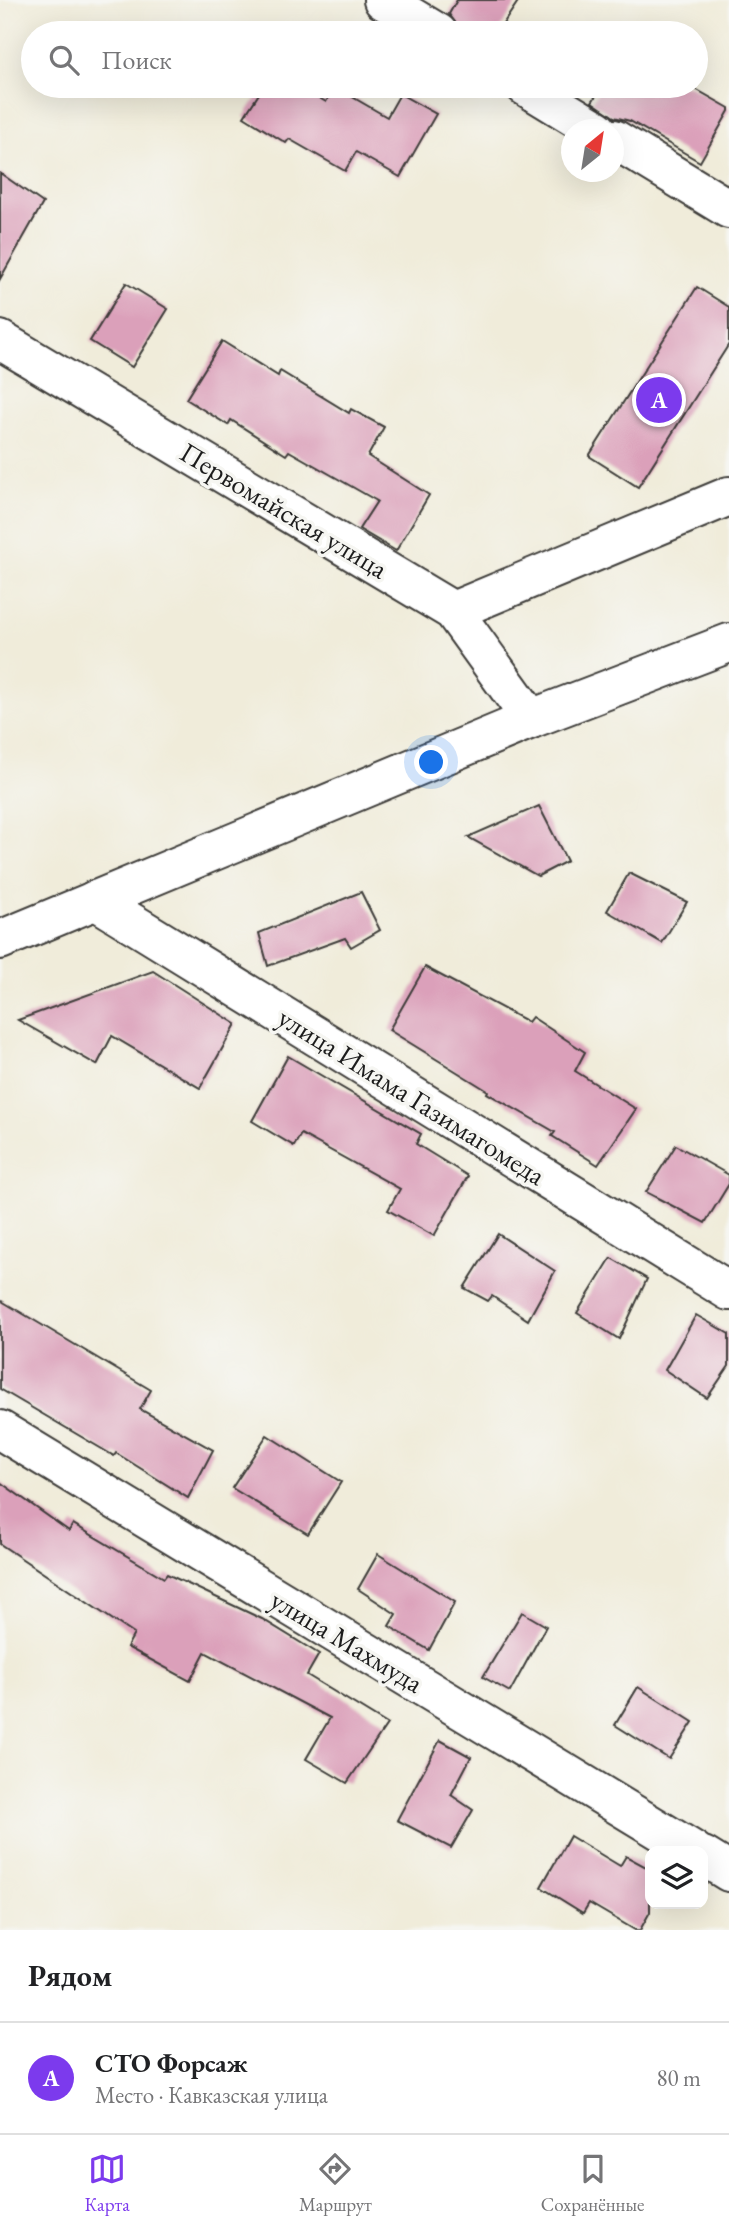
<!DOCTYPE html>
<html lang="ru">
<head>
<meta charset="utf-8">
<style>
  :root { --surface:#fff; --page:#f6f6f6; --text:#202124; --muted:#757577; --line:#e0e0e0; --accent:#7c3aed }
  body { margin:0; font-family:"EB Garamond",serif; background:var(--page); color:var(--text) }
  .controls { position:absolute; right:21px; bottom:21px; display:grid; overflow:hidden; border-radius:14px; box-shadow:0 7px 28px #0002 }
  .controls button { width:63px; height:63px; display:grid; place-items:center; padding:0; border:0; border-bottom:2px solid var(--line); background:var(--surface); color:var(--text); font:35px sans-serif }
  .compass { position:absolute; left:561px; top:119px; width:63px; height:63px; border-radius:50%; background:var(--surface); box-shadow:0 7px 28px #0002; rotate:30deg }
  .you { position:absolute; left:432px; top:763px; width:24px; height:24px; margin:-18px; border:5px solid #fff; border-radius:50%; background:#1a73e8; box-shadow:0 0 0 10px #1a73e833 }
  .badge { display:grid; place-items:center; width:46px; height:46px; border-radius:50%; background:var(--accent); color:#fff; font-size:23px; font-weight:700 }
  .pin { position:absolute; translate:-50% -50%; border:4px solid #fff; box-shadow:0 2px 7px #0006 }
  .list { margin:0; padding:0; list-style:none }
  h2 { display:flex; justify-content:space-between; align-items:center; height:91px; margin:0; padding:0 28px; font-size:30px }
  h2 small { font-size:23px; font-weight:400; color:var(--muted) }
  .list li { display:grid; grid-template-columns:46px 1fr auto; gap:21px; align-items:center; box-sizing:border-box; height:112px; padding:0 28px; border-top:2px solid var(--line) }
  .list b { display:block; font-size:26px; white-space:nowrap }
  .list p { margin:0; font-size:23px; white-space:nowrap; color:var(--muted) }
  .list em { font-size:23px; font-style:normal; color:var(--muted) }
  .icon { flex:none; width:38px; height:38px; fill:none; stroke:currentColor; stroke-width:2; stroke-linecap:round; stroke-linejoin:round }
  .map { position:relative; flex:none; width:729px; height:1930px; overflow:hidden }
  .search { position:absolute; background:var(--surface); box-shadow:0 7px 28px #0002; left:21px; right:21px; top:21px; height:77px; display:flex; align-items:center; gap:18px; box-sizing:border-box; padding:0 24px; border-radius:38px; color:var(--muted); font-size:26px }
  .sheet { height:203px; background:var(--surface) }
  nav { display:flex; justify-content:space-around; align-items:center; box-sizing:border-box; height:98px; border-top:2px solid var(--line); background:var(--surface); font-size:19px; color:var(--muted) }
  nav a { display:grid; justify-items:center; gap:4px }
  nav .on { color:var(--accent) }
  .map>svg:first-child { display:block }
  .building { fill:#dba0ba }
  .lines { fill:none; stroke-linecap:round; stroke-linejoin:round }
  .minor-casing { stroke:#3c3b38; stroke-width:42 }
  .minor { stroke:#fff; stroke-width:38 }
  .labels { text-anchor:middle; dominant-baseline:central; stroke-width:7; stroke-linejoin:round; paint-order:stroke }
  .street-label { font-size:28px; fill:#1c1c1c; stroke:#f6f6f2 }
</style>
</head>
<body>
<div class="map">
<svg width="729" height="1930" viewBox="0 0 729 1930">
  <rect width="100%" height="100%" fill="#f6f6f2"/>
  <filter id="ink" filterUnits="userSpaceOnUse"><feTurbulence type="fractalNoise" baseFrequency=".0143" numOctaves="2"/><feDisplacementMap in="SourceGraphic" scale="14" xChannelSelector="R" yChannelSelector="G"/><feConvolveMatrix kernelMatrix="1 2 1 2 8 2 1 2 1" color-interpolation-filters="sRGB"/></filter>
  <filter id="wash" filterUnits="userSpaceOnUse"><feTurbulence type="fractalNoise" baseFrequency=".00686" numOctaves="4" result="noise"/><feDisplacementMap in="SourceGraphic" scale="28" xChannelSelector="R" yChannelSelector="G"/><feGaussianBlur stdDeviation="1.57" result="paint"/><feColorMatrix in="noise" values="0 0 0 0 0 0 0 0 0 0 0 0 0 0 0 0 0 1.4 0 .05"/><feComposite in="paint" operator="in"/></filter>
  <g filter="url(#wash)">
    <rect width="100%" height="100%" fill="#f0ecda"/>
    <g id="blocks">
      <g class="building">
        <polygon points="457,0 519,0 497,33 470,33 458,26 449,14"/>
        <polygon points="264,86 299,86 326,102 335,87 387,117 400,94 436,114 400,177 356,152 345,171 289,139 286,143 244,117"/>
        <polygon points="602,86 690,86 729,108 729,111 700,162 630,121 614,117 592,102"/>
        <polygon points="0,173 43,203 0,279"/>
        <polygon points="126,283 168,309 132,367 90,341"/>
        <polygon points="697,287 729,307 729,344 638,487 589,456"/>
        <polygon points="222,341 278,376 280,371 349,413 351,409 384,427 368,456 429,495 396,551 359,529 377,501 289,451 286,455 231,420 228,425 186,399"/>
        <polygon points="539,806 567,861 538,876 468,837"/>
        <polygon points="629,873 687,902 662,943 607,911"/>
        <polygon points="361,892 380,930 351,947 345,938 268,966 259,933"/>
        <polygon points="425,967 528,1022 532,1017 585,1052 575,1071 636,1109 598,1165 552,1136 555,1132 487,1093 488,1091 389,1030"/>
        <polygon points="153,971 236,1024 200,1088 112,1036 97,1065 18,1020"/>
        <polygon points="288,1056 421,1134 416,1144 468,1176 434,1236 388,1210 400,1189 301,1134 294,1146 252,1121"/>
        <polygon points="676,1145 729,1175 729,1184 705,1223 646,1192"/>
        <polygon points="498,1234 555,1271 528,1320 492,1296 488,1301 464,1288"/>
        <polygon points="611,1258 647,1279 619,1339 577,1313"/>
        <polygon points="0,1300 151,1390 140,1409 213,1450 188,1498 116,1453 114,1456 0,1389"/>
        <polygon points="696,1315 729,1334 729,1366 707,1398 665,1370"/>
        <polygon points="267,1435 341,1482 308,1534 232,1488"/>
        <polygon points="0,1482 69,1531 73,1524 164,1578 167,1574 262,1619 319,1654 307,1675 387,1724 347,1783 306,1759 330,1718 205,1652 190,1681 127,1647 134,1634 0,1544"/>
        <polygon points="378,1554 455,1602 429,1650 389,1626 396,1614 358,1589"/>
        <polygon points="522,1612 546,1626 510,1692 483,1677"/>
        <polygon points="638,1687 693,1722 669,1759 615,1725"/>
        <polygon points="440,1740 471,1757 451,1795 473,1810 451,1848 397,1820"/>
        <polygon points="570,1836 620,1866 626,1856 650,1869 650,1912 640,1930 635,1930 589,1903 583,1913 541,1887"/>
      </g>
    </g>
  </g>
  <g filter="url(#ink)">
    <use href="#blocks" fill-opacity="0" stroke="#3c3b38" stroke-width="2"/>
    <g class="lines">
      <g class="minor-casing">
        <g id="minor">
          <polyline points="383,0 438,33"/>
          <polyline points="525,86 597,130"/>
          <polyline points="614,139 729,209"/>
          <polyline points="0,340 453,611 531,719"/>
          <polyline points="453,611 729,496"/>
          <polyline points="95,900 729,1291"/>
          <polyline points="0,940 531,719 729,643"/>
          <polyline points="0,1430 694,1851"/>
          <polyline points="703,1856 729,1872"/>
        </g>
      </g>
      <use href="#minor" class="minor"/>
    </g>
  </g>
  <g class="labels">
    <g class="street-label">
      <text transform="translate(284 510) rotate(31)">Первомайская улица</text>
      <text transform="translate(412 1096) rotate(32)">улица Имама Газимагомеда</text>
      <text transform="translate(347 1641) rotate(31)">улица Махмуда</text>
    </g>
  </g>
</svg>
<div class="controls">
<button><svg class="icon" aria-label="layers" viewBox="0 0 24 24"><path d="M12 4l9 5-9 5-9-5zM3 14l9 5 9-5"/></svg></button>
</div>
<svg class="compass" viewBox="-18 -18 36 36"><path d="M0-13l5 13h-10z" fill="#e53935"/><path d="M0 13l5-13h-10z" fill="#757577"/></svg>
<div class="you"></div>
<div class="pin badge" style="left:659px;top:400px">A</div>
<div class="search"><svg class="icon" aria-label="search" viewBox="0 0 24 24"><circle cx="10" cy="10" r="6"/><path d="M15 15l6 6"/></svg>Поиск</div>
</div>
<section class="sheet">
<h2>Рядом<small></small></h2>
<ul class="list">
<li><span class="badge">A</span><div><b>СТО Форсаж</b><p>Место · Кавказская улица</p></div><em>80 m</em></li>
</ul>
</section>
<nav>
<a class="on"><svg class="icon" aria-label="map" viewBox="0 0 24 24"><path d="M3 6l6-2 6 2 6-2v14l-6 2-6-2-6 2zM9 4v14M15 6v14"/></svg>Карта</a>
<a><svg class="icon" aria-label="directions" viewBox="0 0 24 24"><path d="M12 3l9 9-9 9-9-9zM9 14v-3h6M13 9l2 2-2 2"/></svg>Маршрут</a>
<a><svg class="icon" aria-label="saved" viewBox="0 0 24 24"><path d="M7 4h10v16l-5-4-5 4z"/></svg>Сохранённые</a>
</nav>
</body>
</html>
